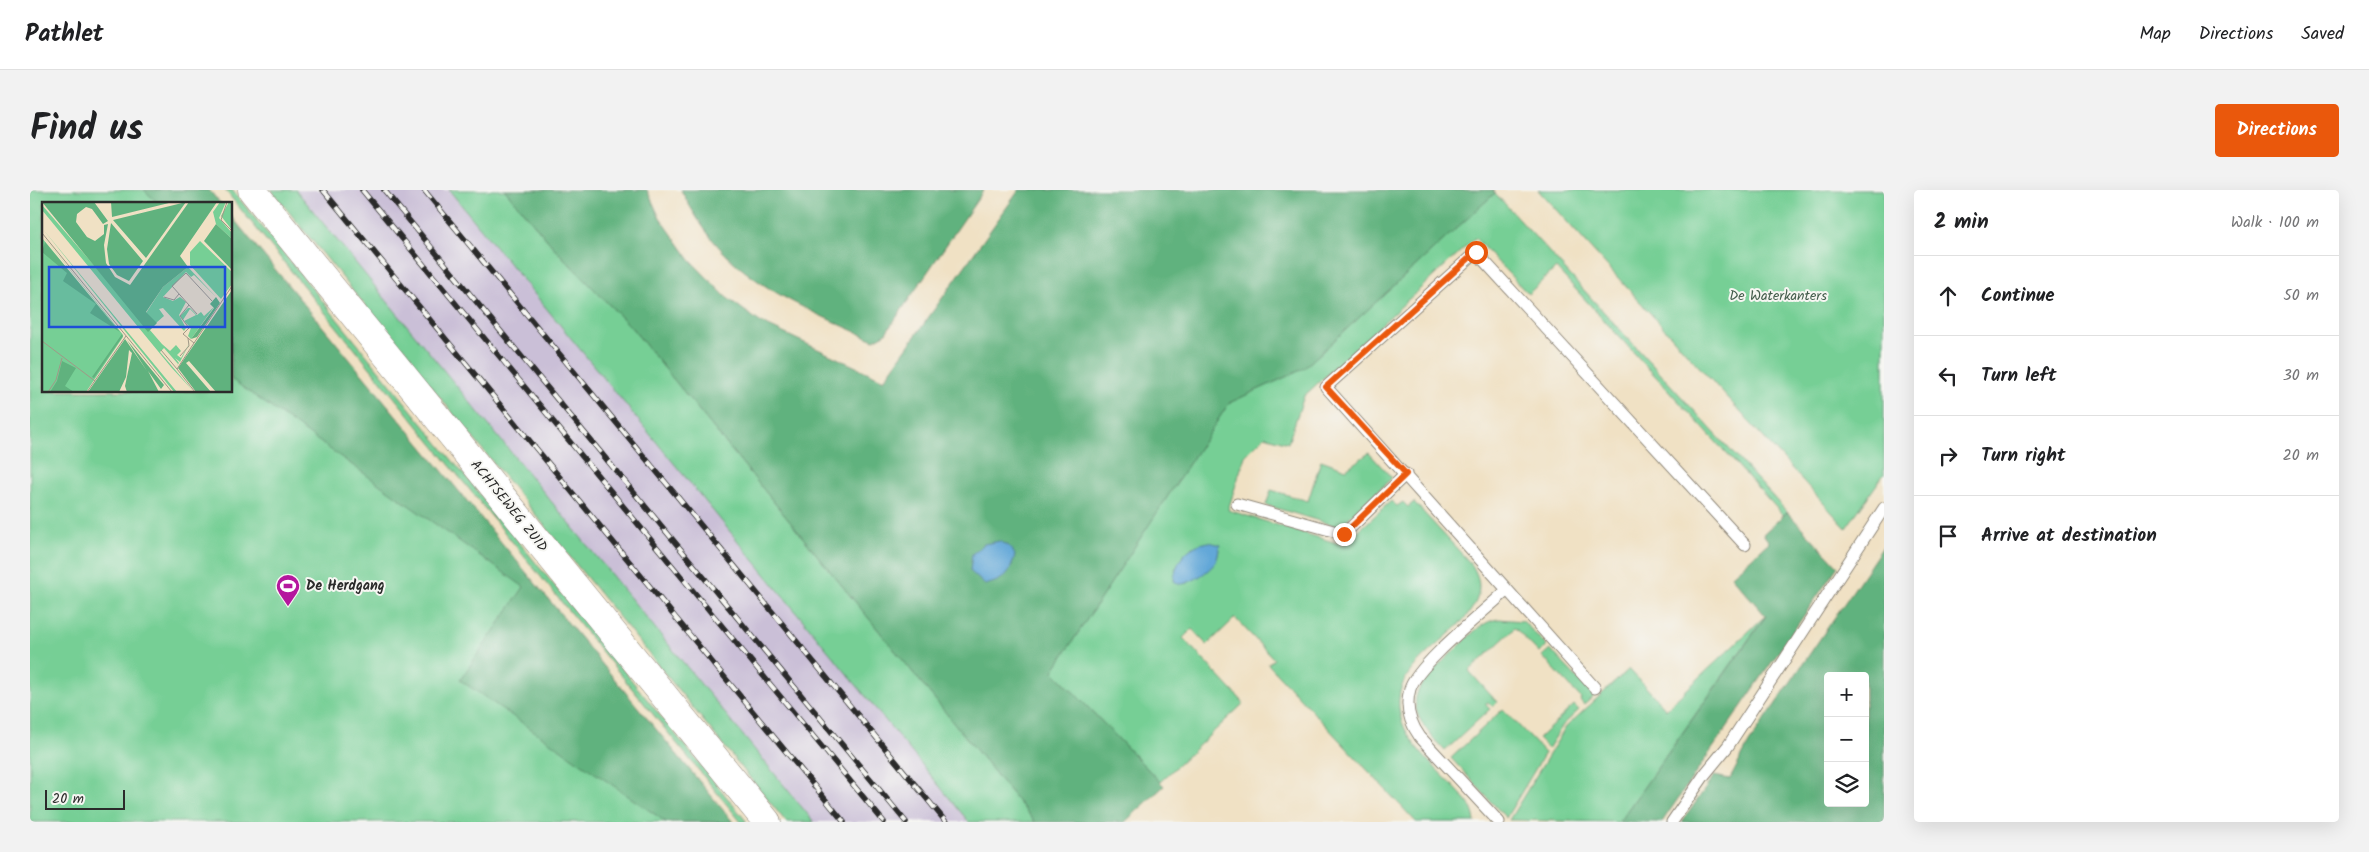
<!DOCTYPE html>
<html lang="en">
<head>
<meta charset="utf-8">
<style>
  :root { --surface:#fff; --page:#f2f2f2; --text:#202124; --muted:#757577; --line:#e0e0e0; --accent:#ea580c }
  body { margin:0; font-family:Kalam,sans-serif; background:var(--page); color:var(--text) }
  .controls { position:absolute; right:15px; bottom:15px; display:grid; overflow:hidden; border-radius:5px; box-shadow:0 5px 20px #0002 }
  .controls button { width:45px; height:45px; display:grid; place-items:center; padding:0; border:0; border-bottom:1px solid var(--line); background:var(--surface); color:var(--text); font:25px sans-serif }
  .scale { position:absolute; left:15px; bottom:12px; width:80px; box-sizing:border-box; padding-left:5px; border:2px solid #2b2b2b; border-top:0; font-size:14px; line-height:18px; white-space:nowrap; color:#2b2b2b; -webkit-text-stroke:4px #f6f6f2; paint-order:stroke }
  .stop { position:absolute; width:15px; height:15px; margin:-11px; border:4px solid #ea580c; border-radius:50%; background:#fff }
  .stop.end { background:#ea580c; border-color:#fff; box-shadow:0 1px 5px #0008 }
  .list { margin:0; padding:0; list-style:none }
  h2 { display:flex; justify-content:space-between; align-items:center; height:65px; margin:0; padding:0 20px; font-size:21px }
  h2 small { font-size:16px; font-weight:400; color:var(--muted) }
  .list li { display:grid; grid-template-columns:32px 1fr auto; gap:15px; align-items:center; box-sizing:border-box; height:80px; padding:0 20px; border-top:1px solid var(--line) }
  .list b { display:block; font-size:19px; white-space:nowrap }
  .list em { font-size:16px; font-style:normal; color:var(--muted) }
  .icon { flex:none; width:28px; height:28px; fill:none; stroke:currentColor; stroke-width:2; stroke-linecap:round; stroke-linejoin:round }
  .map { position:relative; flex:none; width:1854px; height:632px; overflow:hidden; border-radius:5px }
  header { display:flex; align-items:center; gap:30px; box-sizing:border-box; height:70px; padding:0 25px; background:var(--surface); border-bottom:1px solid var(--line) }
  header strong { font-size:24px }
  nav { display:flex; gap:28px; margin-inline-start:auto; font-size:18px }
  .intro { display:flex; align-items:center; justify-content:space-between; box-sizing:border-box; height:120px; padding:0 30px }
  h1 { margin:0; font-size:35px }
  .button { padding:12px 22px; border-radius:5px; background:var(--accent); color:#fff; font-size:18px; font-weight:700 }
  main { display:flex; gap:30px; padding:0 30px }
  aside { flex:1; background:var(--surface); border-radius:5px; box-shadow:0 5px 20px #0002 }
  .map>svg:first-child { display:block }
  .industrial { fill:#cabfd7 }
  .green { fill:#76cf95; stroke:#507d60; fill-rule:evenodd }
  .forest { fill:#60b27e; stroke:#466e54; fill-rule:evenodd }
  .water { fill:#62a7d8; stroke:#466982 }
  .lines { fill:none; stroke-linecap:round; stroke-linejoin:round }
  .service-casing { stroke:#8e8678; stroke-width:13 }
  .tertiary-casing { stroke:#8e8678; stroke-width:29 }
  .service { stroke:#fff; stroke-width:11 }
  .tertiary { stroke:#fff; stroke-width:28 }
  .rail-casing { stroke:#2b2b2b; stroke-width:5.5 }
  .rail { stroke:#f6f6f2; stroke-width:4; stroke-dasharray:11; stroke-linecap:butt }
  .route { stroke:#ea580c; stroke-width:6 }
  .labels { text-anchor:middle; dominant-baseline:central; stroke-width:4; stroke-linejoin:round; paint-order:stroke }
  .park-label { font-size:14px; fill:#425c4b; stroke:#f6f6f2 }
  .street-label { font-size:14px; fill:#2b2b2b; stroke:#f6f6f2 }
  .poi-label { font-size:14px; font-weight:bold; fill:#2b2b2b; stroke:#f6f6f2; text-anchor:start }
  .inset-road { fill:none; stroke:#a19887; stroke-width:1 }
  .view { fill:#1d4ed8; fill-opacity:0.15; stroke:#1d4ed8; stroke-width:2.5 }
  .inset-edge { fill:none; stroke:#2b2b2b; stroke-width:2.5 }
</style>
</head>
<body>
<header>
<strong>Pathlet</strong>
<nav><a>Map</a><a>Directions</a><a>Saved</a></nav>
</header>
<div class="intro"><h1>Find us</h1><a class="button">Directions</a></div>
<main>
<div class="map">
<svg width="1854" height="632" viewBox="0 0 1854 632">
  <rect width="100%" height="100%" fill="#f6f6f2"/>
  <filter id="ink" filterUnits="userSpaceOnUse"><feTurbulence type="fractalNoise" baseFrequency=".02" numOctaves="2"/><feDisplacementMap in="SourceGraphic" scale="10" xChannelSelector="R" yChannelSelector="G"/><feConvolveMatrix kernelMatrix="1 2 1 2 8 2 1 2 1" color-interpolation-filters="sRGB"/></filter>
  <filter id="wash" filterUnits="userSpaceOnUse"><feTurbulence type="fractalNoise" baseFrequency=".0096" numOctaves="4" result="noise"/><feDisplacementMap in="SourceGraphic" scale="20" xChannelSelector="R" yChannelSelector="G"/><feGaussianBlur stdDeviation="1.12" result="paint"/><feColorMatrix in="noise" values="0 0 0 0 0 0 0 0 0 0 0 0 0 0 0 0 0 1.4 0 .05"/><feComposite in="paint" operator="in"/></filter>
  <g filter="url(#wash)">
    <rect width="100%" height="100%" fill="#f0e1c4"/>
    <polygon class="industrial" points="251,0 475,0 1005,632 766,632"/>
    <g class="green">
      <polygon points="0,0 174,0 185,14 14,14 14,201 201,201 201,33 693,632 0,632"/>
      <polygon points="195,0 202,0 717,632 711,632"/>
      <polygon points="241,0 266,0 784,632 756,632"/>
      <polygon points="419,0 475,0 525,59 601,137 1005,632 939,632"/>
      <polygon points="1508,0 1854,0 1854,284 1816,338"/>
      <path d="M1465,3L1757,322L1753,325L1526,78L1498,104L1445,48L1274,206L1258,253L1235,246L1215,266L1198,320L1313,355L1361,311L1367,316L1373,312L1378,317L1384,312L1442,375C1475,428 1381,455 1370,502C1361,543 1403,574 1427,600C1436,610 1444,618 1445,632H1386L1238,474L1244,469L1205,428L1177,455L1162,439L1153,448L1214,513L1130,592L1023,481L1199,213L1273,179ZM1162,357H1189C1189,377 1171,384 1155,394L1145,379Z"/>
      <polygon points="1339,263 1362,288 1309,337 1236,315 1241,300 1278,311 1291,270 1316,279"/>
      <polygon points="1736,425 1589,632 1479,630 1536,537 1599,479 1636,519"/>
      <path d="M1469,429L1493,431L1517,456L1509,463L1485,438L1439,481L1467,512L1463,517L1458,512L1455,514L1460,519L1415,561C1368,512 1381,501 1426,459C1439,447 1451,431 1469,429Z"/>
      <polygon points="1520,459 1564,506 1554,515 1550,510 1551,508 1512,466"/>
      <polygon points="1544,515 1549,520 1533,535 1518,559 1508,549"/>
      <polygon points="1473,519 1515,563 1476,628 1421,568"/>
    </g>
    <g class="forest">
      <polygon points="114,0 179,0 191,14 129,14"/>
      <polygon points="475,0 617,0 629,26 660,70 696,107 730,132 854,190 989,0 1463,0 1465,3 1273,179 1199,213 1023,481 1134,596 1095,632 1005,632 601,137 525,59"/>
      <path d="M651,0H954L855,144L844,150C788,124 728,102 687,55C673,39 661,19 651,0Z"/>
      <polygon points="201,26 703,632 636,632 430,490 494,397 201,189"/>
      <polygon points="1757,322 1808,376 1632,632 1589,632 1736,426 1701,386 1739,352 1733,344"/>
      <path d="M1854,355V632H1652L1684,586L1700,589L1719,553ZM1798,486H1835V613H1798Z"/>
    </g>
    <g class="water">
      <path d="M970,351L981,358L985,365C980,385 974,390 955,395L940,381L942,364L954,354Z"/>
      <path d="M1179,352L1191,355C1188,358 1189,364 1187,369C1183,380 1158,396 1148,394L1144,391C1145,370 1159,354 1179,352Z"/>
    </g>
  </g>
  <g filter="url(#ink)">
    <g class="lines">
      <g class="service-casing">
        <g id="service">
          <polyline points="1207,314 1314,344 1376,284"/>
          <polyline points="1565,498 1296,197 1446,62 1715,355"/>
          <path d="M1469,632L1390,547C1380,533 1375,516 1380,499C1387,475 1455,421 1476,401"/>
          <polyline points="1642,632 1675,584 1698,556 1854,318"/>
        </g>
      </g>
      <g class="tertiary-casing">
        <polyline id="tertiary" points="222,0 737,632"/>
      </g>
      <use href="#service" class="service"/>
      <use href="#tertiary" class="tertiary"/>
      <g class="rail-casing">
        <g id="rail">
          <polyline points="293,0 814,632"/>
          <polyline points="332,0 854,632"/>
          <polyline points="354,0 876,632"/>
          <polyline points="394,0 916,632"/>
        </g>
      </g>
      <use href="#rail" class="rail"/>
    </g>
  </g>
  <g class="lines" filter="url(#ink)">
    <polyline class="route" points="1314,344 1376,284 1296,197 1446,62"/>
  </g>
  <defs>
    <g id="stadium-pin" transform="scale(1.25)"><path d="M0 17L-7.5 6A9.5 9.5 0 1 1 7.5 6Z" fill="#b5179e" stroke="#f6f6f2"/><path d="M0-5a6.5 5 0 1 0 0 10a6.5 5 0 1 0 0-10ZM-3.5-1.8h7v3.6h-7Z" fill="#fff"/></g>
  </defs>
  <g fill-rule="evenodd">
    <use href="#stadium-pin" x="258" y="396"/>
  </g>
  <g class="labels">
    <g class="park-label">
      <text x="1748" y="106">De Waterkanters</text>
    </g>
    <g class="street-label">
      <text transform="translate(479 316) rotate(51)">ACHTSEWEG ZUID</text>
    </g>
    <g class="poi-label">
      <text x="276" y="396">De Herdgang</text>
    </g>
  </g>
  <g transform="translate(12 12)">
    <rect width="190" height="190" fill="#f0e1c4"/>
    <path d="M178,0H184L177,16L190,31V37L174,22L171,10ZM187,0H190V28L179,14ZM0,3L120,142L128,149L134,143L139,149L135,153L139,156L148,140L138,160L133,156L137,161L134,165L136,162L122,146L118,150L152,190L129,165L0,8ZM0,26L135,190H132ZM0,33L82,134L80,132L81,135L44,190H0V36L78,130ZM158,39L190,70V82L179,97L148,63V50ZM146,65L174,95L152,73L149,75L144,70L121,95L131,99L138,95L144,100L137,113L144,126L142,129L121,106L117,107L122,114L114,121L104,111L121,85ZM172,105L149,137L146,134L149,126L142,119L154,113L148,107L141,118L138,114L146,106H148L155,113L159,110L162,114Z" fill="#76cf95"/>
    <path d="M0,0H52L66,19L61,22L50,7L44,5L35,12L34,20L45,35L53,39L62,32V23L66,22L62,43L64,61L73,75L88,83L147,0H175L138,54L146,65L121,85L104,110L115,121L106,130ZM69,0H131L70,15ZM144,0L104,56L71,18L128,4ZM69,21L101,59L87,79L75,73L67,62L65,47ZM174,22L190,37V68L162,39ZM3,40L66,116L78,130L48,111L54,102L21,79L25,71L0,50ZM190,88V190H174L147,159L144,161L169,190H154L136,166ZM174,95L178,101L155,135L149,137L172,106L168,102ZM80,132L81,134L52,176L50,175ZM83,137L105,169L85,138L122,183L119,187L106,169L117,190H85L83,184L90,151L87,148L84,175L77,190H46ZM20,159L34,166L23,184L32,190H8L15,179Z" fill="#60b27e"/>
    <path class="inset-road" d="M185,0L179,18L190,29M0,31L130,190M122,95L132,98L137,92M147,103L138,114L147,126L141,132L152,141L135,167L153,190M155,112L130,84L144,71L170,99M0,139L53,179M152,141L190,84M119,148L135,167M138,154L147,144L146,136M6,190L14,178L20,156M45,190L84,134"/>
    <path class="view" d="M7,65H183V125H7Z"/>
    <rect width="190" height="190" class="inset-edge"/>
  </g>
</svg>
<div class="controls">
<button>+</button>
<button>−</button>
<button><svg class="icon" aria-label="layers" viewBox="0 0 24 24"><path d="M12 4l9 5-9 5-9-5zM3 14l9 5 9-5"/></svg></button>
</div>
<div class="scale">20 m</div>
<div class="stop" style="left:1446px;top:62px"></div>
<div class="stop end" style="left:1314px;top:344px"></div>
</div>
<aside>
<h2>2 min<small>Walk · 100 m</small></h2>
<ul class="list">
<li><svg class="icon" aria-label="ahead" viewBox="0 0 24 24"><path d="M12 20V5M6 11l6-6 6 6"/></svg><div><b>Continue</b></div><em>50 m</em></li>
<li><svg class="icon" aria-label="left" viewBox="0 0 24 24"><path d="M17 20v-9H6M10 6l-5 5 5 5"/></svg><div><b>Turn left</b></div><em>30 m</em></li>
<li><svg class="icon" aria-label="right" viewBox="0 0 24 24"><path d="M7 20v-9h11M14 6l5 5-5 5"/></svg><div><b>Turn right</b></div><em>20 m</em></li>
<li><svg class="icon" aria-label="arrive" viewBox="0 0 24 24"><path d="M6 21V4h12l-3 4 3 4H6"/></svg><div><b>Arrive at destination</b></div></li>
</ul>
</aside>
</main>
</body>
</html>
